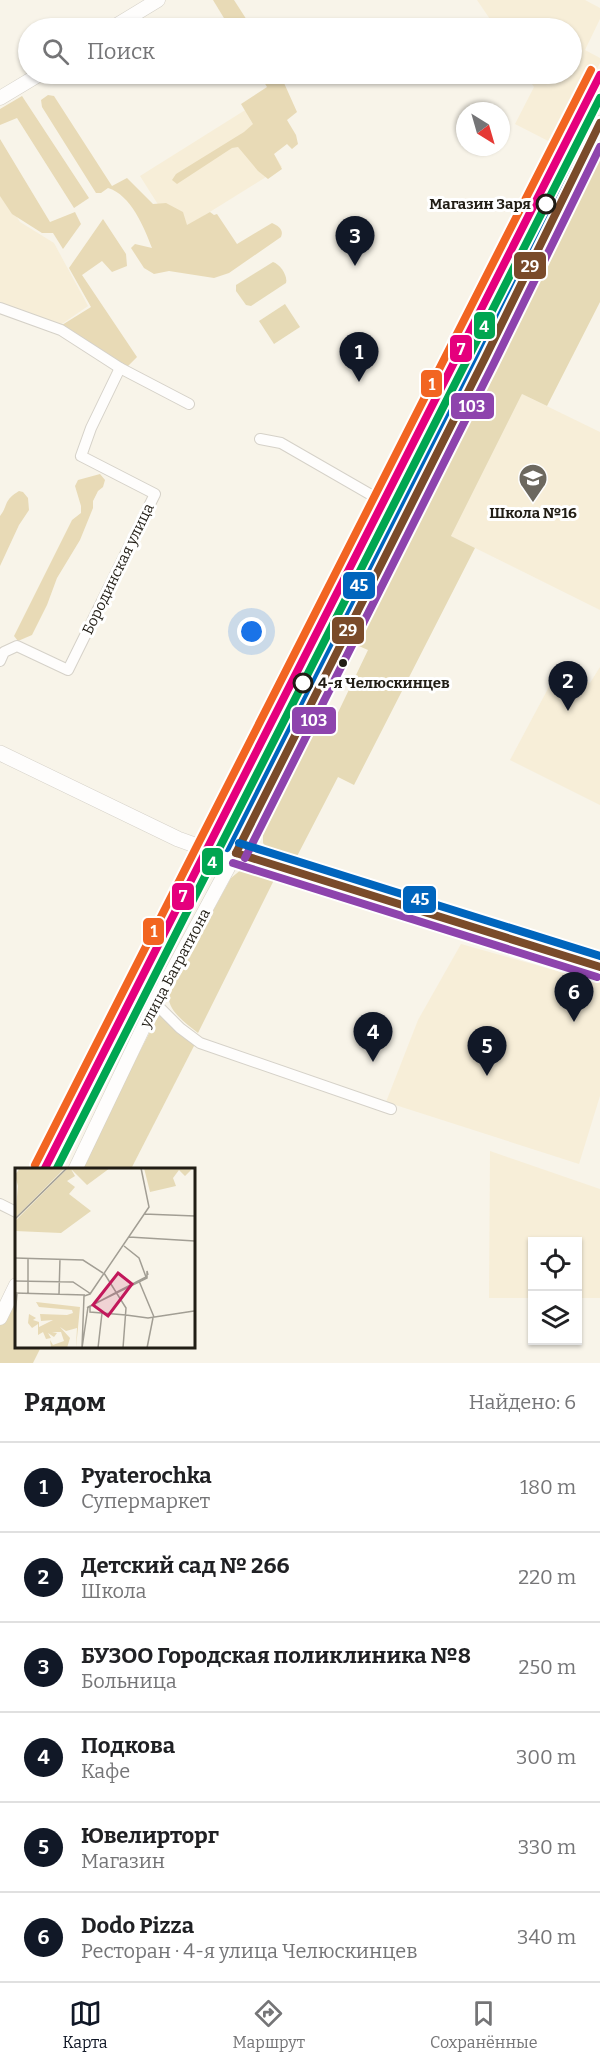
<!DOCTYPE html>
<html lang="ru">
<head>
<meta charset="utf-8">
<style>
  :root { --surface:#fff; --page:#f2f2f2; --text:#202124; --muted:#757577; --line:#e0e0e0; --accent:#111827 }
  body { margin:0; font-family:Bitter,serif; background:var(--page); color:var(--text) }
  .controls { position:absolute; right:18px; bottom:18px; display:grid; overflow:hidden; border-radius:0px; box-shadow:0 2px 4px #0004 }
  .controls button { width:54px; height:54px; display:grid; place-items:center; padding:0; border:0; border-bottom:2px solid var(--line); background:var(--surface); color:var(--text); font:30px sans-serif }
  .compass { position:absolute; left:456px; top:102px; width:54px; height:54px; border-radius:50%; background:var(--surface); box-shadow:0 2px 4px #0004; rotate:143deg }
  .you { position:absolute; left:252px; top:632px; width:21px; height:21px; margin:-15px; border:4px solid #fff; border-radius:50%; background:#1a73e8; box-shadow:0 0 0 9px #1a73e833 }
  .badge { display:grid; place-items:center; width:39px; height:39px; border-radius:50%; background:var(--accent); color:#fff; font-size:20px; font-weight:700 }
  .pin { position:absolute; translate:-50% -50px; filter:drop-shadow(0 2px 3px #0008) }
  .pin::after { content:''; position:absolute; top:32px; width:21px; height:18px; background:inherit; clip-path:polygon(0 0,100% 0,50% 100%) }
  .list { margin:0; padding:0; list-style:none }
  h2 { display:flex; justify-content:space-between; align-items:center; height:78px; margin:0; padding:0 24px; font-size:26px }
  h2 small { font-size:20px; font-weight:400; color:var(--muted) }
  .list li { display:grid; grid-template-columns:39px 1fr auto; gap:18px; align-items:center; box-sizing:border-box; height:90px; padding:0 24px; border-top:2px solid var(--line) }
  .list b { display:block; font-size:22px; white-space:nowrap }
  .list p { margin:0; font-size:20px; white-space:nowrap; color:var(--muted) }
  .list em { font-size:20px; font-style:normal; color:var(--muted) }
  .icon { flex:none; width:33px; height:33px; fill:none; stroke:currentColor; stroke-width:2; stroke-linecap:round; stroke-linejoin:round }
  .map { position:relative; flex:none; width:600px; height:1363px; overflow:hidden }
  .search { position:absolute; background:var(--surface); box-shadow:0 2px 4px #0004; left:18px; right:18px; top:18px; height:66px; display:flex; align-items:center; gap:15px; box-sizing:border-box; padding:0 21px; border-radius:33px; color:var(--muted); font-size:22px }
  .sheet { height:618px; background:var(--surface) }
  nav { display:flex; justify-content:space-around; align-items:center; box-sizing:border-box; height:84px; border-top:2px solid var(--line); background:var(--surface); font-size:16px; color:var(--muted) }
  nav a { display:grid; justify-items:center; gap:3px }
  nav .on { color:var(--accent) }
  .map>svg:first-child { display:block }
  .built { fill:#f7eed8 }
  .green { fill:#e6dab6 }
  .forest { fill:#e8dab6 }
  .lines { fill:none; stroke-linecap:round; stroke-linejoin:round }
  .minor-casing { stroke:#d5d1c8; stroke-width:12 }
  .tertiary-casing { stroke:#d5d1c8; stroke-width:15 }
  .secondary-casing { stroke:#d5d1c8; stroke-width:16 }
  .minor { stroke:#fefdfc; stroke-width:10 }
  .tertiary { stroke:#fefdfc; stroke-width:14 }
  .secondary { stroke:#fefdfc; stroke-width:15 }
  .bus-1-casing { stroke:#fff; stroke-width:12 }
  .bus-2-casing { stroke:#fff; stroke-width:12 }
  .bus-3-casing { stroke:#fff; stroke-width:12 }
  .bus-1 { stroke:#7a4b2a; stroke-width:8 }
  .bus-2 { stroke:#8e44ad; stroke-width:8 }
  .bus-3 { stroke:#0065bd; stroke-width:8 }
  .tram-1-casing { stroke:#fff; stroke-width:12 }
  .tram-2-casing { stroke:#fff; stroke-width:12 }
  .tram-3-casing { stroke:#fff; stroke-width:12 }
  .tram-1 { stroke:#e5007d; stroke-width:8 }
  .tram-2 { stroke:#00a651; stroke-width:8 }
  .tram-3 { stroke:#f26522; stroke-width:8 }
  .stop-dot { fill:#fff; stroke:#211d15; stroke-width:3 }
  .bus-dot { fill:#211d15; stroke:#fff; stroke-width:2 }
  .labels { text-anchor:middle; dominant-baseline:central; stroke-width:6; stroke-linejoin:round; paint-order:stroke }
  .stop-label { font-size:15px; font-weight:bold; fill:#211d15; stroke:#fff; text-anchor:end }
  .poi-label { font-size:15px; font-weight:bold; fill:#211d15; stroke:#fff }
  .street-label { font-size:15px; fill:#211d15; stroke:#fff }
  .inset-road { fill:none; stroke:#a29e94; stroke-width:1.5 }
  .view { fill:#c2185b; fill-opacity:0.15; stroke:#c2185b; stroke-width:3 }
  .inset-edge { fill:none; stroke:#211d15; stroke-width:3 }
  .line-badge { stroke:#fff; stroke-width:2 }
  .badge-label { font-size:16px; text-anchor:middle; font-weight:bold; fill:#fff }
</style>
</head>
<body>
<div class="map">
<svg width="600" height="1363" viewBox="0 0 600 1363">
  <rect width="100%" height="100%" fill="#f8f4e9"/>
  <g class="built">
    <polygon points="477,0 585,0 600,8 600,19 585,50 600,58 600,63 558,146 515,124 534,87 525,74 572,74 572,28 496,28"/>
    <polygon points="258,102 272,151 282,167 176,233 140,176"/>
    <polygon points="0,191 20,222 54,243 88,306 59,326 0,302"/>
    <polygon points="522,394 600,432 600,610 451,536"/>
    <polygon points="600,667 600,805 510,760 559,668 590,683"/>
    <polygon points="461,944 600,983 600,1096 579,1164 386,1102 418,1020"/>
    <polygon points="490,1151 600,1189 600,1298 578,1298 578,1242 532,1242 532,1298 489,1298"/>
  </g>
  <g class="green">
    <polygon points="600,141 600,302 547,406 522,394 451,536 475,548 354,785 338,777 293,864 274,856 263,843 263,824 308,733 317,730 322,721 332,725 368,650 352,643"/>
    <path d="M273,262C280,264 288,276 286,283L251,306L246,305L236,291V285Z"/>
    <polygon points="285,304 300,327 274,344 259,321"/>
    <path d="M242,869L261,870L277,874L198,1033C186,1023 165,1010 169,991L231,878Z"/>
    <polygon points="158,1016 163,1016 195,1044 131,1169 79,1170"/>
    <polygon points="16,1291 16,1346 41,1347 33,1363 0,1363 0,1323"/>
  </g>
  <g class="forest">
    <polygon points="213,0 234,0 252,28 230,28"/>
    <polygon points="259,74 280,74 297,112 287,120 296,135 298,144 292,149 287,144 274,154 282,169 268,179 258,171 238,147 232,148 177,184 172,180 176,174 244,132 253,124 241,104 267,87"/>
    <path d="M48,95L54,96L112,186L127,178L153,204L166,203L183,212L187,225L210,212L214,215L217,214L237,244L272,223C279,226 284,230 281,237L229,273L214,278L169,271L154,274L144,268L131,248L135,244L152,248C144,227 131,195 108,188L101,193H96L42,107L41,100Z"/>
    <polygon points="22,96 89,198 74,208 17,118 0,125 0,109"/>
    <polygon points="0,139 50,222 75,212 81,224 63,249 53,233 42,233 12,214 0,196"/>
    <polygon points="103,219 126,254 127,266 112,272 102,261 82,275 137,357 127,367 62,325 91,307 69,268"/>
    <polygon points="100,474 105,480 103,487 98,491 93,501 93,508 80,540 57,578 47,605 32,635 18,641 14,636 72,520 81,513 81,506 75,486 78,480"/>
    <path d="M19,491L23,492L28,498L29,510L19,525L0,566V516C9,504 3,501 19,491Z"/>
  </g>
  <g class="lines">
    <g class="minor-casing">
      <g id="minor">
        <polyline points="0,308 61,330 120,368 189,404"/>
        <polyline points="260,439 281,443 406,515"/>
        <polyline points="0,661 4,652 17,646 68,670 155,494 81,456 91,428 120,368"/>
        <polyline points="155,1003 180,1028 200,1043 391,1109"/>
        <polyline points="0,1204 16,1212"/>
      </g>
    </g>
    <g class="tertiary-casing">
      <g id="tertiary">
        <polyline points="112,28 158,0"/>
        <polyline points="0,98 40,74"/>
        <polyline points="75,1170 155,1003 236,853"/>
        <polyline points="0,1318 16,1285"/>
      </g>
    </g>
    <g class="secondary-casing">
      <g id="secondary">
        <polyline points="0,753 178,839 214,852 236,853 600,967"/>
        <polyline points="236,853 485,358 600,123"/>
      </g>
    </g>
    <use href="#minor" class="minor"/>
    <use href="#tertiary" class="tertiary"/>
    <use href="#secondary" class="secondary"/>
    <g class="bus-1-casing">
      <g id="bus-1">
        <polyline points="236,853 485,358 600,123"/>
        <polyline points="236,853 600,967"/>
      </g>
    </g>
    <g class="bus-2-casing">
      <g id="bus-2">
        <polyline points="245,858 494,363 600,147"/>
        <polyline points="233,863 597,977"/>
      </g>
    </g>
    <g class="bus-3-casing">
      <g id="bus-3">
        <polyline points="239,843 600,956"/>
        <polyline points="227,848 476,353 591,118"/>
      </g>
    </g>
    <use href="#bus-1" class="bus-1"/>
    <use href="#bus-2" class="bus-2"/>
    <use href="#bus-3" class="bus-3"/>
    <g class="tram-1-casing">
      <polyline id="tram-1" points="44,1170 600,75"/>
    </g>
    <g class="tram-2-casing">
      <polyline id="tram-2" points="56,1170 600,98"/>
    </g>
    <g class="tram-3-casing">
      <polyline id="tram-3" points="35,1165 591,70"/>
    </g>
    <use href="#tram-1" class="tram-1"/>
    <use href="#tram-2" class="tram-2"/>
    <use href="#tram-3" class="tram-3"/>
  </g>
  <defs>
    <g id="school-pin" transform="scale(1.5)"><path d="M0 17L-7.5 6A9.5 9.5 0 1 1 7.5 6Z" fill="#6c685f" stroke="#fff"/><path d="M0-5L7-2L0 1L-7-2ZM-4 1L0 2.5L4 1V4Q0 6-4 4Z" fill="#fff"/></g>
  </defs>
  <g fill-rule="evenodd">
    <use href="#school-pin" x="533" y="478"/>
  </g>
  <g class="stop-dot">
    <circle cx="546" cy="204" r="9"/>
    <circle cx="303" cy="683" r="9"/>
  </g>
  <circle class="bus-dot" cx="343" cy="663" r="5"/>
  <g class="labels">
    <g class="stop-label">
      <text x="531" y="204">Магазин Заря</text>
      <text x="318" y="683" text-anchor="start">4-я Челюскинцев</text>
    </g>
    <g class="poi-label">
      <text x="533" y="513">Школа №16</text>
    </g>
    <g class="street-label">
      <text transform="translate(118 569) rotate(-64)">Бородинская улица</text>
      <text transform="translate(175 968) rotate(-62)">улица Багратиона</text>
    </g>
  </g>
  <g transform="translate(15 1168)">
    <rect width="180" height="180" fill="#f8f4e9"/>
    <path d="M5,0H50L0,50L3,18L0,7ZM53,0H95L72,17L56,1L60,8L52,13L60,19L54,26L76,43L46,65L0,63V53ZM129,0H175L176,2L170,8L164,2L158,10L161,18L135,24Z" fill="#e6dab6"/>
    <path d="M21,134L65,139L61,180L62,160L51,163L45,159L55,170L52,180L36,179L35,172L38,177L49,173L46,164H37L42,165L39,169L33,165L36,170L31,171L28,164L23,167V156L17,160L13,155L14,146L21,150L18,152L24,154V159L38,152L26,153L25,146L52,147L58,145L57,142L24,139Z" fill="#e8dab6"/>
    <path class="inset-road" d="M129,46L180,48M0,51L52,0M114,69L180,73M0,90L68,92L88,105M89,105L111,140L108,180M0,113L58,114L76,126M124,113L139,149M102,124L131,109L124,90L109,78M0,125L70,127M13,125V90M44,126L45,91M75,138V144L111,147M72,140L102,124M111,147L133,150L179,143M0,148L2,125M67,180L69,128L75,126L134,39L126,0M67,180L73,139L132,110V103L133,107M83,180L87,145M132,180L138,150"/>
    <path class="view" d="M103,105L117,116L93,148L78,137Z"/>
    <rect width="180" height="180" class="inset-edge"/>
  </g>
  <g class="line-badge">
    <rect x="513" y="251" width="34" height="29" rx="6" fill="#7a4b2a"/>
    <rect x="473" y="311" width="23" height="29" rx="6" fill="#00a651"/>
    <rect x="449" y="334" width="24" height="29" rx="6" fill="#e5007d"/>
    <rect x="420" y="369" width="23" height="29" rx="6" fill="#f26522"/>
    <rect x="450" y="392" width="45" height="28" rx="6" fill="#8e44ad"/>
    <rect x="342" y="571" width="34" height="29" rx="6" fill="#0065bd"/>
    <rect x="331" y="616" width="34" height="29" rx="6" fill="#7a4b2a"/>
    <rect x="291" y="706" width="46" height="29" rx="6" fill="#8e44ad"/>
    <rect x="201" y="847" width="23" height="29" rx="6" fill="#00a651"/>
    <rect x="171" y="882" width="24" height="29" rx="6" fill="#e5007d"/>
    <rect x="402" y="885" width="35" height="29" rx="6" fill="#0065bd"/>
    <rect x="142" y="917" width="23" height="29" rx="6" fill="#f26522"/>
  </g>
  <g class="badge-label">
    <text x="530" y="272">29</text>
    <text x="484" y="332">4</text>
    <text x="461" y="355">7</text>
    <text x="432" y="390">1</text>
    <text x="472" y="412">103</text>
    <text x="359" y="591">45</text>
    <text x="348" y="636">29</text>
    <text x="314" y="726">103</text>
    <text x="212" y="868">4</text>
    <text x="183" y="902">7</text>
    <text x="420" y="905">45</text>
    <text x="154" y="937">1</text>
  </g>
</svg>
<div class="controls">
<button><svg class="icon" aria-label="locate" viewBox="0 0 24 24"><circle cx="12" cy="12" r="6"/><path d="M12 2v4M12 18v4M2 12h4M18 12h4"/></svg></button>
<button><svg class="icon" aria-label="layers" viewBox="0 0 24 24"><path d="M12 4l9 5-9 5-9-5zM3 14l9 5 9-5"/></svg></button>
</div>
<svg class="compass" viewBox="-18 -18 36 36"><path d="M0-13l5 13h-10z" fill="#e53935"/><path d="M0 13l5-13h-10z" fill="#757577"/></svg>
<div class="you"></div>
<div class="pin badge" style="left:359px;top:382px">1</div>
<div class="pin badge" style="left:568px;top:711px">2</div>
<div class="pin badge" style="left:355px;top:266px">3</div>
<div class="pin badge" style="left:373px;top:1062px">4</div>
<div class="pin badge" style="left:487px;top:1076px">5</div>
<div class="pin badge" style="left:574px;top:1022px">6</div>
<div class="search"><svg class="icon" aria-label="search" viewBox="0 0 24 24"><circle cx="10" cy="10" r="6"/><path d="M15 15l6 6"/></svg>Поиск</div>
</div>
<section class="sheet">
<h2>Рядом<small>Найдено: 6</small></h2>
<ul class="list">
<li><span class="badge">1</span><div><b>Pyaterochka</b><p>Супермаркет</p></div><em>180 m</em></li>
<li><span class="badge">2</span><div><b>Детский сад № 266</b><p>Школа</p></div><em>220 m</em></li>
<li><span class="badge">3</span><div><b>БУЗОО Городская поликлиника №8</b><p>Больница</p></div><em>250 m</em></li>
<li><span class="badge">4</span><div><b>Подкова</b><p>Кафе</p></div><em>300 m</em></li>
<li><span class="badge">5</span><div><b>Ювелирторг</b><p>Магазин</p></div><em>330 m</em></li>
<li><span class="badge">6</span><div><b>Dodo Pizza</b><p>Ресторан · 4-я улица Челюскинцев</p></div><em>340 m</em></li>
</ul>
</section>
<nav>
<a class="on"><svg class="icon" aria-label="map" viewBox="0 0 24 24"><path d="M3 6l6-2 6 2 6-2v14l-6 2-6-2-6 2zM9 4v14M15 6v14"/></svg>Карта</a>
<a><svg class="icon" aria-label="directions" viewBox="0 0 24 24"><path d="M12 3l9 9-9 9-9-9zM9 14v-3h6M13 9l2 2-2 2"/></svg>Маршрут</a>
<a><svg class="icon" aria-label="saved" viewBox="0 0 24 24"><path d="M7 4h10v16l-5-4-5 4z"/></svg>Сохранённые</a>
</nav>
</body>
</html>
